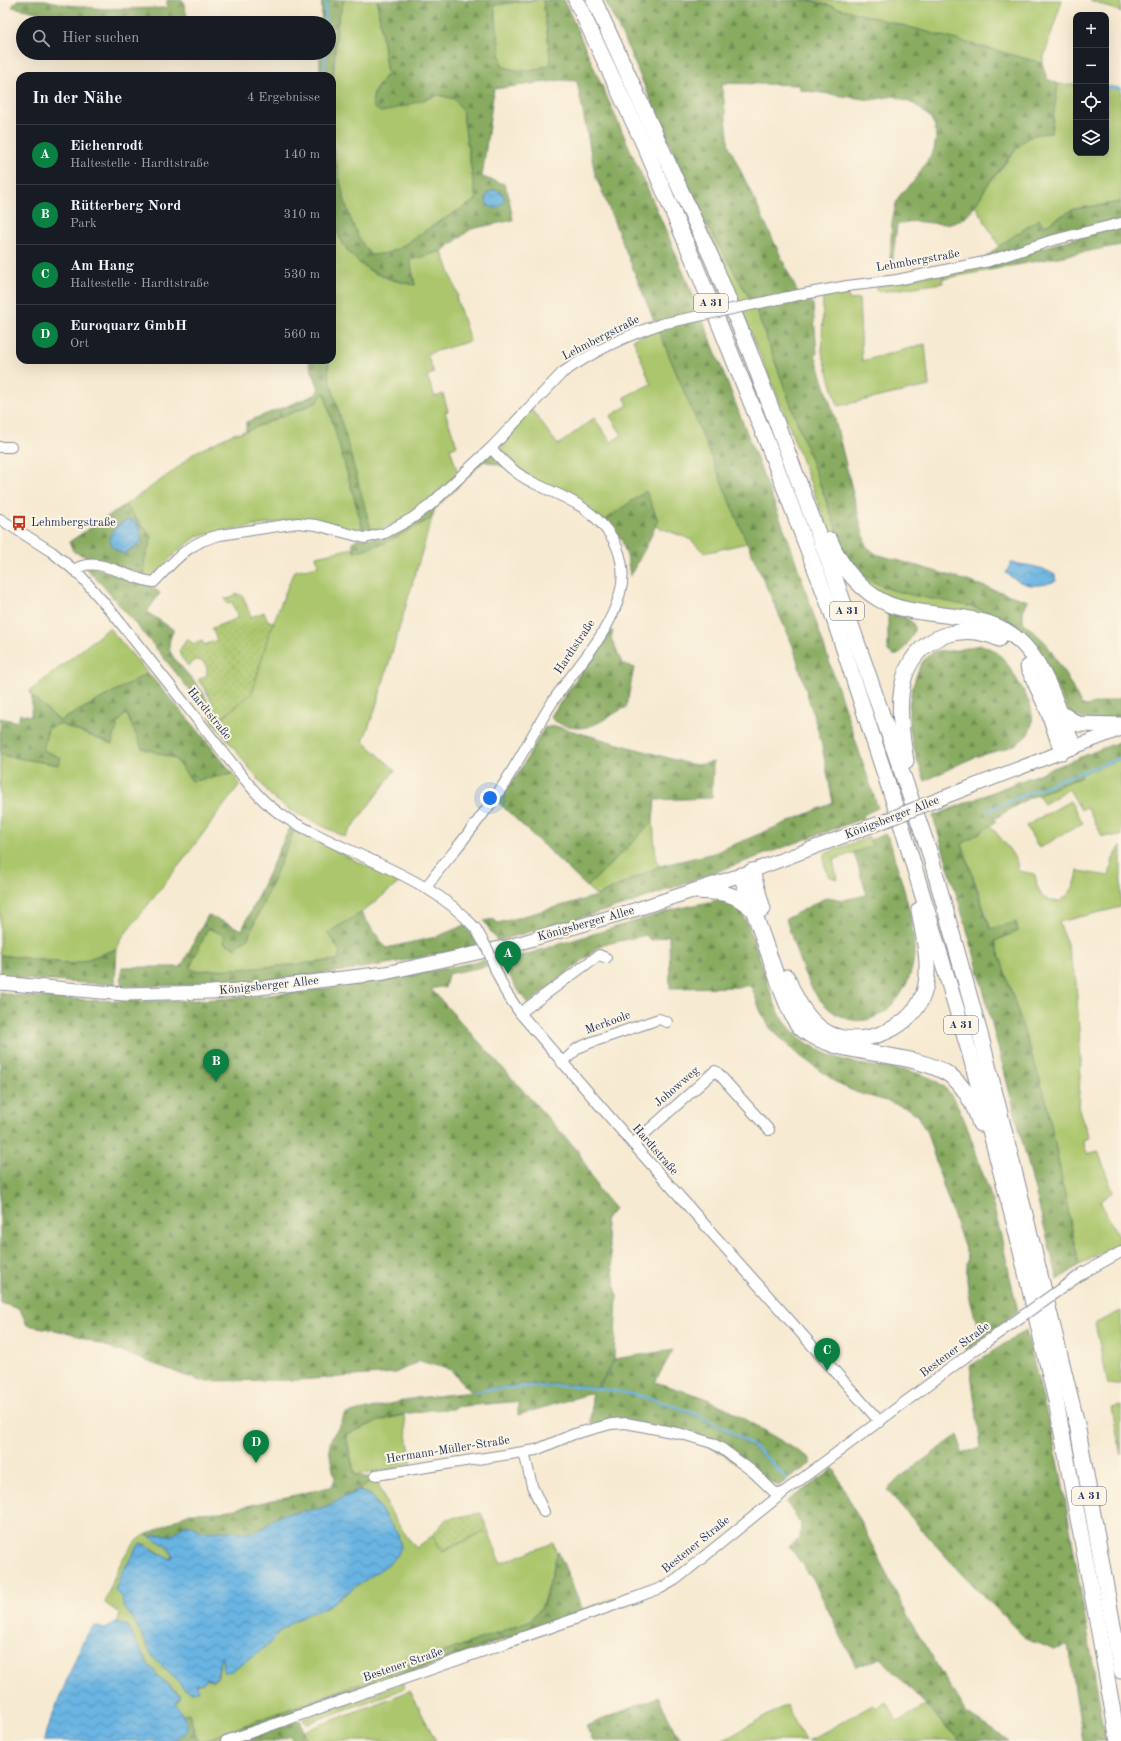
<!DOCTYPE html>
<html lang="de">
<head>
<meta charset="utf-8">
<style>
  :root { --surface:#171b24; --page:#242831; --text:#f1f3f6; --muted:#9ea1a6; --line:#363941; --accent:#0b8043 }
  body { margin:0; font-family:"Old Standard TT",serif; background:var(--page); color:var(--text) }
  .controls { position:absolute; right:12px; top:12px; display:grid; overflow:hidden; border-radius:8px; box-shadow:0 4px 16px #0002 }
  .controls button { width:36px; height:36px; display:grid; place-items:center; padding:0; border:0; border-bottom:1px solid var(--line); background:var(--surface); color:var(--text); font:20px sans-serif }
  .you { position:absolute; left:490px; top:798px; width:14px; height:14px; margin:-10px; border:3px solid #fff; border-radius:50%; background:#1a73e8; box-shadow:0 0 0 6px #1a73e833 }
  .badge { display:grid; place-items:center; width:26px; height:26px; border-radius:50%; background:var(--accent); color:#fff; font-size:13px; font-weight:700 }
  .pin { position:absolute; translate:-50% -33px; filter:drop-shadow(0 1px 2px #0008) }
  .pin::after { content:''; position:absolute; top:21px; width:14px; height:12px; background:inherit; clip-path:polygon(0 0,100% 0,50% 100%) }
  .list { margin:0; padding:0; list-style:none }
  h2 { display:flex; justify-content:space-between; align-items:center; height:52px; margin:0; padding:0 16px; font-size:17px }
  h2 small { font-size:13px; font-weight:400; color:var(--muted) }
  .list li { display:grid; grid-template-columns:26px 1fr auto; gap:12px; align-items:center; box-sizing:border-box; height:60px; padding:0 16px; border-top:1px solid var(--line) }
  .list b { display:block; font-size:15px; white-space:nowrap }
  .list p { margin:0; font-size:13px; white-space:nowrap; color:var(--muted) }
  .list em { font-size:13px; font-style:normal; color:var(--muted) }
  .icon { flex:none; width:22px; height:22px; fill:none; stroke:currentColor; stroke-width:2; stroke-linecap:round; stroke-linejoin:round }
  .map { position:relative; flex:none; width:1121px; height:1741px; overflow:hidden }
  .search { position:absolute; background:var(--surface); box-shadow:0 4px 16px #0002; left:16px; top:16px; width:320px; height:44px; display:flex; align-items:center; gap:10px; box-sizing:border-box; padding:0 14px; border-radius:22px; color:var(--muted); font-size:15px }
  .panel { position:absolute; background:var(--surface); box-shadow:0 4px 16px #0002; left:16px; top:72px; width:320px; height:292px; border-radius:12px }
  .map>svg:first-child { display:block }
  .green { fill:#abc66c; stroke:#637a65 }
  .forest { fill:url(#forest-firs); stroke:#526d5f; fill-rule:evenodd }
  .garden { fill:url(#garden-dots); stroke:#637a65 }
  .water { fill:url(#water-waves); stroke:#4272a0 }
  .lines { fill:none; stroke-linecap:round; stroke-linejoin:round }
  .stream { stroke:#69b4e2; stroke-width:2.5 }
  .minor-casing { stroke:#898c98; stroke-width:12 }
  .major-casing { stroke:#898c98; stroke-width:15 }
  .highway-casing { stroke:#898c98; stroke-width:17 }
  .minor { stroke:#fff; stroke-width:10 }
  .major { stroke:#fff; stroke-width:13 }
  .highway { stroke:#fff; stroke-width:15 }
  .minor-bridge-casing { stroke:#898c98; stroke-width:12; stroke-linecap:butt }
  .major-bridge-casing { stroke:#898c98; stroke-width:15; stroke-linecap:butt }
  .minor-bridge { stroke:#fff; stroke-width:10 }
  .major-bridge { stroke:#fff; stroke-width:13 }
  .labels { text-anchor:middle; dominant-baseline:central; stroke-width:4; stroke-linejoin:round; paint-order:stroke }
  .shield { fill:#fcf5e5; stroke:#5e6a86; stroke-width:1 }
  .shield-label { font-size:11px; font-weight:bold; fill:#1b2f5e }
  .street-label { font-size:12px; fill:#1b2f5e; stroke:#fcf5e5 }
  .poi-label { font-size:12px; fill:#1b2f5e; stroke:#fcf5e5; text-anchor:start }
</style>
</head>
<body>
<div class="map">
<svg width="1121" height="1741" viewBox="0 0 1121 1741">
  <defs>
    <pattern id="forest-firs" width="22" height="20" patternUnits="userSpaceOnUse"><rect width="22" height="20" fill="#88ab60"/><path d="M5 1l3.5 6h-7zM16 11l3.5 6h-7z" fill="#6e8c52"/></pattern>
    <pattern id="garden-dots" width="8" height="8" patternUnits="userSpaceOnUse"><rect width="8" height="8" fill="#abc66c"/><path d="M2 2h.1M6 6h.1" fill="none" stroke="#93aa60" stroke-width="1.8" stroke-linecap="round"/></pattern>
    <pattern id="water-waves" width="16" height="10" patternUnits="userSpaceOnUse"><rect width="16" height="10" fill="#69b4e2"/><path d="M0 5q4-4 8 0t8 0" fill="none" stroke="#5693ba"/></pattern>
  </defs>
  <rect width="100%" height="100%" fill="#fcf5e5"/>
  <filter id="ink" filterUnits="userSpaceOnUse"><feTurbulence type="fractalNoise" baseFrequency=".025" numOctaves="2"/><feDisplacementMap in="SourceGraphic" scale="8" xChannelSelector="R" yChannelSelector="G"/><feConvolveMatrix kernelMatrix="1 2 1 2 8 2 1 2 1" color-interpolation-filters="sRGB"/></filter>
  <filter id="wash" filterUnits="userSpaceOnUse"><feTurbulence type="fractalNoise" baseFrequency=".012" numOctaves="4" result="noise"/><feDisplacementMap in="SourceGraphic" scale="16" xChannelSelector="R" yChannelSelector="G"/><feGaussianBlur stdDeviation="0.9" result="paint"/><feColorMatrix in="noise" values="0 0 0 0 0 0 0 0 0 0 0 0 0 0 0 0 0 1.4 0 .05"/><feComposite in="paint" operator="in"/></filter>
  <g filter="url(#wash)">
    <rect width="100%" height="100%" fill="#f7ead2"/>
    <g class="green">
      <path d="M344,0H377L387,73L373,94L391,110L439,95L454,99L462,108L476,200L437,223L398,249L383,254L370,255C349,231 335,172 332,140C330,117 332,92 334,69C336,44 335,25 344,0Z"/>
      <path d="M536,0H543L551,64C535,71 519,73 502,66L494,5Z"/>
      <polygon points="809,0 1062,0 1042,63"/>
      <polygon points="1090,0 1121,0 1121,12"/>
      <polygon points="1058,84 1076,85 1076,153 1106,153 1106,86 1121,88 1121,202 1074,209 1043,226 1039,219 999,246 975,205 987,186 1024,140 1039,133 1051,133"/>
      <polygon points="332,208 339,238 370,271 392,280 415,285 410,260 442,251 458,296 456,297 470,341 427,354 434,373 427,376 435,397 443,394 448,411 445,412 457,446 450,448 458,473 423,508 407,518 372,533 328,373 329,360 332,360"/>
      <polygon points="699,212 752,302 739,305"/>
      <polygon points="989,263 990,270 942,279 943,283 879,292 876,290 876,286"/>
      <polygon points="845,291 850,300 859,299 862,361 925,344 929,386 838,406 822,352 823,295"/>
      <path d="M755,307L840,539C844,549 849,560 856,568C880,595 925,596 957,603C978,608 999,615 1016,628C1037,644 1048,666 1059,689C1064,699 1068,710 1075,718C1089,724 1107,720 1121,715V716C1106,722 1086,727 1071,717C1061,710 1058,696 1053,686C1043,663 1031,640 1008,627C989,616 968,613 947,610C891,603 856,594 831,538L781,405L741,310Z"/>
      <path d="M658,329L669,355L747,543L704,553L690,539L655,526L658,520H605L525,476L502,454C500,435 519,421 531,409L558,445L594,418L611,442L622,435L610,416L628,405L624,397L651,384L633,339Z"/>
      <polygon points="324,392 365,536 296,519 198,536 178,551 149,580 145,578 144,562 152,537 125,505 171,473 194,453 233,434 246,431 307,407 317,402"/>
      <polygon points="432,518 374,713 363,741 395,770 345,837 290,810 272,797 215,724 252,693 269,633 294,571 318,566 316,556 353,548 354,552 385,543"/>
      <polygon points="109,628 148,673 60,721 32,696 30,691"/>
      <polygon points="126,713 142,748 174,758 192,781 233,774 240,784 184,859 121,939 117,949 74,964 0,955 0,755 59,765 60,758 43,751 48,728 59,724 112,744 118,723"/>
      <polygon points="1121,759 1121,836 1102,836 1087,807 1081,810 1069,789 1044,804 1038,794 1081,777 1080,774"/>
      <polygon points="1070,801 1083,823 1039,848 1026,826"/>
      <polygon points="653,822 656,860 660,866 597,896 587,887"/>
      <path d="M990,825C998,836 1020,858 1018,871L1035,874L1037,886L1043,898L1059,902C1071,893 1076,886 1078,871L1109,876L1113,859L1121,846V907L1059,922L1067,944L1076,982L1081,1061L1078,1107L1089,1138L1083,1140L1087,1154L1098,1151L1113,1192L1100,1201L1121,1242L1079,1265L1046,1099L995,941L1018,931L1016,923L991,929L962,844Z"/>
      <polygon points="294,831 400,882 361,913 328,933 340,951 338,960 270,967 194,971 190,967 208,928 224,935 248,938"/>
      <polygon points="869,837 872,846 833,860 837,879 829,876 824,863 824,854"/>
      <polygon points="1121,1311 1121,1383 1116,1385 1108,1384 1095,1323"/>
      <polygon points="1121,1406 1121,1455 1112,1408"/>
      <polygon points="404,1415 412,1466 355,1475 346,1435 379,1421"/>
      <path d="M377,1479C386,1508 397,1524 416,1548L432,1536L443,1552L482,1532L489,1533L501,1563L553,1543L557,1554L542,1606L529,1621L246,1725L202,1741H198L189,1713L182,1715C180,1711 175,1706 177,1701L180,1699V1694L158,1677L155,1671L150,1667L127,1625L118,1622L120,1614L105,1603C113,1580 123,1546 147,1534L163,1544L173,1555L172,1558H168L147,1545L140,1543L121,1574L115,1590L122,1598L124,1607L134,1620L154,1659L175,1677L183,1688L191,1692L199,1691L196,1685L203,1683L207,1678L213,1681L218,1678L220,1658L222,1659L223,1671L226,1672L231,1671L267,1646L279,1632L293,1621L328,1606L387,1565L397,1556L401,1547L398,1535L371,1495L358,1490Z"/>
      <polygon points="620,1596 621,1598 221,1741 214,1741"/>
      <polygon points="403,1683 405,1687 403,1689 308,1723 304,1721 303,1719"/>
      <polygon points="410,1691 436,1741 307,1741 304,1731"/>
      <polygon points="887,1701 897,1722 925,1706 960,1741 808,1741 873,1705 877,1708"/>
      <polygon points="786,1705 805,1741 722,1741"/>
    </g>
    <g class="forest">
      <path d="M17,0H45L67,5L104,9L167,8V0H183L188,20C132,28 68,19 12,7Z"/>
      <polygon points="322,0 344,0 337,24 332,85 332,76 320,76 320,53 329,53 329,23 321,23"/>
      <path d="M377,0H536L494,5L502,66C519,73 535,72 551,64L543,0H564L667,233L703,320L790,544L878,808L863,815L864,818L625,905L497,941L484,921L493,919L498,923L597,896L660,866L714,853L833,803L821,741L793,646L747,543L658,329V320L654,321L595,174L577,81L561,80L494,89L482,177L504,184L508,193L513,220L471,229L442,251L410,260L415,285C323,267 332,217 332,140C339,174 346,228 371,255L383,254L398,249L437,223L476,200L462,109L454,99L439,95L391,110L381,112L373,107C370,94 380,84 387,73Z"/>
      <path d="M605,0H809L1042,63L1047,79L1058,84L1051,133C1042,133 1034,134 1025,140C1018,145 990,181 985,189C979,199 973,212 963,219C942,231 917,215 897,225L892,266L887,267L890,258L892,223L896,203L900,195L914,181L934,150L936,139L935,126L930,117L914,104L894,96L871,100L800,90V85L722,83L729,146L798,293L752,302L699,212L629,50Z"/>
      <polygon points="1121,202 1121,220 984,259 999,246 1039,219 1044,226 1074,209"/>
      <polygon points="1121,225 1121,245 990,270 989,263"/>
      <path d="M807,299L811,301L813,305L817,353L815,354L833,412L866,546L876,554L955,577L1028,601L1023,611V622L1046,643L1064,672L1081,704L1086,706L1121,698V715L1094,721L1072,715C1055,685 1045,651 1017,629C1000,615 979,608 958,604C925,596 881,595 856,568C849,560 844,549 840,539L755,307L789,300L790,302Z"/>
      <polygon points="308,360 329,360 328,373 372,533 365,536 324,392 317,402 246,431 246,422 315,395 319,389"/>
      <polygon points="492,452 506,467 484,461 435,509 432,518 385,543 354,552 352,542 357,539 381,538"/>
      <polygon points="646,491 658,520 647,545 630,576 627,556 622,541 605,520"/>
      <path d="M125,505L152,537L144,562L145,578L74,552L69,542ZM127,520L139,526L142,544L123,554C102,545 110,528 127,520Z"/>
      <path d="M92,567C113,574 142,578 160,593L147,612L174,630C170,637 168,644 170,651C176,667 215,694 207,712L160,653L103,586L86,568Z"/>
      <path d="M888,613C903,617 923,619 910,639C906,645 903,651 898,655H893L888,651Z"/>
      <path d="M609,631H613L611,638L622,663L634,668L626,708L622,709C596,724 582,737 553,720L551,716Z"/>
      <path d="M981,645C1003,651 1009,667 1020,685C1036,710 1041,736 1007,748C997,752 985,753 975,757C958,764 941,773 925,781C911,745 902,715 916,677C919,667 924,657 933,652C940,649 944,652 951,651C961,650 971,646 981,645Z"/>
      <polygon points="148,673 196,728 233,774 192,781 174,758 142,748 126,713 118,723 112,744 59,724 48,728 43,750 61,758 59,765 0,755 0,718 18,722 20,714 31,716 32,696 60,721"/>
      <polygon points="555,726 686,763 697,765 713,762 712,798 655,800 653,822 587,887 498,802 521,769 544,728"/>
      <polygon points="1121,741 1121,759 1080,774 1081,777 1027,799 994,819 996,822 962,844 990,929 1016,922 1018,931 995,941 1046,1099 1079,1265 1058,1280 973,950 933,816"/>
      <path d="M290,827L294,831L248,938L236,948L224,943V935L208,928L190,967L194,971L270,967L338,960L340,951L327,933L361,913L386,948L436,937L465,925L478,945C361,973 241,987 121,986L122,967H181L208,915L242,930Z"/>
      <path d="M885,834L889,838C898,873 916,918 914,954C911,1002 864,1047 822,1002C803,982 795,945 786,919L827,897L843,900L867,895L854,853L872,846L870,840Z"/>
      <path d="M718,900C723,901 731,901 735,905C743,911 748,925 751,934C755,945 760,956 763,968C770,990 774,1011 790,1028C808,1048 839,1061 865,1065C895,1070 931,1068 951,1095C964,1113 970,1136 977,1156C980,1168 985,1179 989,1191C1001,1230 1008,1271 1018,1311L966,1351L963,1346L980,1334C973,1310 963,1283 968,1258L943,1185L927,1133L917,1115L909,1109L890,1102L858,1093L840,1085L796,1053L770,1028L761,1012L752,988L747,985L738,987L670,988L669,935L653,940L649,939L646,935L602,945L528,1004L513,983L504,961L676,909Z"/>
      <polygon points="117,949 115,985 23,979 0,976 0,955 74,964"/>
      <path d="M485,960L487,966L448,974L445,988L440,987L431,989L578,1151L599,1190L615,1209L605,1220L617,1296L614,1359L673,1350L655,1382L703,1397L726,1408L810,1458V1464L788,1479C740,1425 669,1399 599,1388L614,1360L598,1387L562,1384L521,1385L469,1391L451,1370L420,1361L395,1373L299,1380L200,1381L70,1333L27,1325L20,1309L0,1303V992L13,995C50,997 88,1001 125,1001C246,1003 366,986 485,960Z"/>
      <polygon points="1026,1330 1060,1469 1106,1741 1083,1741 1068,1645 1054,1650 1024,1637 949,1560 887,1490 899,1478 959,1434 961,1454 981,1447 970,1366"/>
      <path d="M522,1387C545,1387 569,1385 592,1388C664,1397 739,1425 787,1480L779,1486L772,1483L681,1430L591,1425L592,1393L518,1415V1402H510L454,1407V1409L429,1410L404,1414L379,1421L345,1435L355,1475L377,1479L330,1505L319,1509L284,1514L258,1531L250,1533L227,1531L210,1532H203L189,1525H184L173,1535H155L150,1537L146,1535L189,1513L221,1512L330,1487L333,1484L335,1479C333,1467 326,1449 332,1437C337,1428 342,1426 344,1415L346,1414L416,1398Z"/>
      <polygon points="834,1469 910,1621 966,1713 1009,1741 960,1741 881,1658 856,1667 814,1581 789,1546 800,1539 801,1523 786,1502"/>
      <polygon points="558,1551 583,1610 214,1741 202,1741 529,1621 543,1606"/>
      <polygon points="658,1697 681,1741 593,1741 586,1726"/>
      <polygon points="189,1713 197,1741 172,1741 185,1733 188,1724 182,1715"/>
      <polygon points="300,1720 307,1741 292,1741 291,1736 276,1741 241,1741"/>
    </g>
    <g class="garden">
      <path d="M238,594L243,596L251,617L264,612L268,621L274,622L269,633L252,693L215,724L210,717C214,699 208,694 198,680L206,676C209,668 205,660 196,660L188,666L181,657L179,651L187,639L194,644L202,641L204,645L217,640L212,628L238,618L232,602L227,603L225,599Z"/>
      <polygon points="481,1513 489,1533 482,1532 443,1551 432,1536 446,1519"/>
    </g>
    <g class="water">
      <circle cx="495" cy="199" r="9"/>
      <path d="M127,520C141,520 140,532 142,542L123,554L112,546C106,534 117,525 127,520Z"/>
      <path d="M1011,563C1027,565 1041,566 1055,575L1056,581C1035,588 1024,587 1006,573Z"/>
      <path d="M358,1490L369,1494L372,1497L398,1535L401,1547L397,1556L387,1565L327,1606L293,1621L279,1632L267,1646L231,1671L225,1672L223,1671L222,1658H220L217,1678L213,1680L207,1678L203,1683L196,1684L199,1691L191,1692L183,1688L175,1677L154,1659L134,1620L124,1607L122,1598L115,1590L121,1574L140,1543L170,1559L173,1557C171,1546 159,1542 150,1537L155,1535H173L184,1525H189L203,1532L227,1531L250,1533L263,1529L274,1519L284,1514L319,1509L330,1505Z"/>
      <polygon points="118,1622 126,1625 150,1667 155,1671 158,1677 180,1695 180,1699 177,1701 176,1704 188,1724 185,1733 172,1741 44,1741 46,1731 82,1643 90,1630 95,1626 105,1629"/>
    </g>
    <g class="lines">
      <g class="stream">
        <polyline points="325,23 326,0"/>
        <polyline points="324,76 325,53"/>
        <polyline points="1106,87 1121,89"/>
        <polyline points="987,811 1062,779 1121,758"/>
        <path d="M477,1391C512,1387 548,1384 584,1387C644,1392 711,1413 759,1451C770,1460 778,1470 787,1479"/>
      </g>
    </g>
  </g>
  <g filter="url(#ink)">
    <g class="lines">
      <g class="minor-casing">
        <g id="minor">
          <polyline points="788,297 847,286 897,280 989,261 1050,241 1121,223"/>
          <polyline points="0,447 11,447"/>
          <path d="M0,519L52,552L80,575L115,616L239,772C250,786 261,800 275,810C286,820 301,826 314,833C369,862 435,881 476,929"/>
          <path d="M74,570C97,553 128,580 154,582C175,560 189,542 220,535L298,523L316,525L365,538L385,533L411,519L429,506L491,448L562,373C591,353 627,335 661,324"/>
          <path d="M427,887C434,875 443,865 452,854C467,835 482,816 496,796C518,764 534,730 555,698C578,665 610,633 620,593C626,574 621,549 609,533C588,504 562,497 532,482C515,474 503,462 491,448"/>
          <polyline points="496,971 505,991 520,1013 633,1144 880,1422"/>
          <polyline points="520,1013 599,955 606,958"/>
          <polyline points="562,1063 578,1048 592,1042 659,1019 667,1022"/>
          <polyline points="633,1144 715,1071 717,1072 769,1130"/>
          <polyline points="1083,1273 1121,1252"/>
          <polyline points="524,1452 532,1486 544,1512"/>
          <polyline points="376,1475 536,1450 574,1434 611,1424 626,1423 682,1434 712,1443 721,1448 752,1471 773,1491 780,1495"/>
          <polyline points="226,1741 626,1601 661,1588 675,1580 784,1492 979,1347"/>
        </g>
      </g>
      <g class="major-casing">
        <g id="major">
          <polyline points="942,798 1121,729"/>
          <polyline points="0,983 124,994 211,992 251,989 385,973 509,946 634,910 741,875 879,823"/>
        </g>
      </g>
      <g class="highway-casing">
        <g id="highway">
          <polyline points="576,0 646,149 695,264 767,442 832,613 903,830 970,1054 1014,1222 1056,1401 1096,1615 1118,1741"/>
          <polyline points="594,0 713,261 753,360 836,581 929,851 982,1041 1077,1424 1121,1671"/>
          <path d="M830,540C841,567 861,592 888,604C934,622 994,606 1029,651C1049,676 1061,718 1074,747"/>
          <polyline points="1028,667 1049,713 1062,752"/>
          <polyline points="1059,712 1078,724 1121,725"/>
          <path d="M906,761C898,715 890,653 946,635C965,629 982,631 999,639"/>
          <polyline points="752,871 763,909"/>
          <path d="M741,875C752,907 763,938 774,969C779,983 789,1014 798,1025C807,1036 821,1040 834,1045C868,1055 920,1056 948,1074C964,1084 975,1107 980,1124"/>
          <path d="M694,891C719,892 734,891 752,909"/>
          <path d="M787,977C795,998 809,1024 830,1034C861,1048 907,1030 921,1000C934,973 923,937 919,910"/>
        </g>
      </g>
      <use href="#minor" class="minor"/>
      <use href="#major" class="major"/>
      <use href="#highway" class="highway"/>
      <g class="minor-bridge-casing">
        <g id="minor-bridge">
          <polyline points="661,324 788,297"/>
          <polyline points="476,929 488,950 496,971"/>
          <polyline points="979,1347 1083,1273"/>
        </g>
      </g>
      <g class="major-bridge-casing">
        <polyline id="major-bridge" points="879,823 942,798"/>
      </g>
      <use href="#minor-bridge" class="minor-bridge"/>
      <use href="#major-bridge" class="major-bridge"/>
    </g>
  </g>
  <defs>
    <g id="bus-bare" transform="scale(1.2)"><path d="M-5-6H5V4H4V6H2V4H-2V6H-4V4H-5ZM-3.5-4V0h7V-4ZM-3.5 1.2v1.5H-2V1.2ZM2 1.2v1.5H3.5V1.2Z" fill="#c8321e" stroke="#fcf5e5" stroke-width="2.5" paint-order="stroke"/></g>
  </defs>
  <g fill-rule="evenodd">
    <use href="#bus-bare" x="19" y="523"/>
  </g>
  <g class="labels">
    <g class="shield">
      <rect x="694" y="294" width="34" height="18" rx="3"/>
      <rect x="830" y="602" width="34" height="18" rx="3"/>
      <rect x="944" y="1016" width="34" height="18" rx="3"/>
      <rect x="1072" y="1487" width="34" height="18" rx="3"/>
    </g>
    <g class="shield-label">
      <text x="711" y="303">A 31</text>
      <text x="847" y="611">A 31</text>
      <text x="961" y="1025">A 31</text>
      <text x="1089" y="1496">A 31</text>
    </g>
    <g class="street-label">
      <text transform="translate(918 261) rotate(-10)">Lehmbergstraße</text>
      <text transform="translate(601 338) rotate(-27)">Lehmbergstraße</text>
      <text transform="translate(575 647) rotate(-56)">Hardtstraße</text>
      <text transform="translate(209 714) rotate(51)">Hardtstraße</text>
      <text transform="translate(892 818) rotate(-21)">Königsberger Allee</text>
      <text transform="translate(586 924) rotate(-16)">Königsberger Allee</text>
      <text transform="translate(269 986) rotate(-6)">Königsberger Allee</text>
      <text transform="translate(608 1023) rotate(-20)">Merkoole</text>
      <text transform="translate(677 1087) rotate(-41)">Johowweg</text>
      <text transform="translate(655 1150) rotate(49)">Hardtstraße</text>
      <text transform="translate(955 1350) rotate(-37)">Bestener Straße</text>
      <text transform="translate(448 1450) rotate(-9)">Hermann-Müller-Straße</text>
      <text transform="translate(696 1545) rotate(-39)">Bestener Straße</text>
      <text transform="translate(403 1665) rotate(-19)">Bestener Straße</text>
    </g>
    <g class="poi-label">
      <text x="31" y="523">Lehmbergstraße</text>
    </g>
  </g>
</svg>
<div class="controls">
<button>+</button>
<button>−</button>
<button><svg class="icon" aria-label="locate" viewBox="0 0 24 24"><circle cx="12" cy="12" r="6"/><path d="M12 2v4M12 18v4M2 12h4M18 12h4"/></svg></button>
<button><svg class="icon" aria-label="layers" viewBox="0 0 24 24"><path d="M12 4l9 5-9 5-9-5zM3 14l9 5 9-5"/></svg></button>
</div>
<div class="you"></div>
<div class="pin badge" style="left:508px;top:974px">A</div>
<div class="pin badge" style="left:216px;top:1082px">B</div>
<div class="pin badge" style="left:827px;top:1371px">C</div>
<div class="pin badge" style="left:256px;top:1463px">D</div>
<div class="search"><svg class="icon" aria-label="search" viewBox="0 0 24 24"><circle cx="10" cy="10" r="6"/><path d="M15 15l6 6"/></svg>Hier suchen</div>
<section class="panel">
<h2>In der Nähe<small>4 Ergebnisse</small></h2>
<ul class="list">
<li><span class="badge">A</span><div><b>Eichenrodt</b><p>Haltestelle · Hardtstraße</p></div><em>140 m</em></li>
<li><span class="badge">B</span><div><b>Rütterberg Nord</b><p>Park</p></div><em>310 m</em></li>
<li><span class="badge">C</span><div><b>Am Hang</b><p>Haltestelle · Hardtstraße</p></div><em>530 m</em></li>
<li><span class="badge">D</span><div><b>Euroquarz GmbH</b><p>Ort</p></div><em>560 m</em></li>
</ul>
</section>
</div>
</body>
</html>
